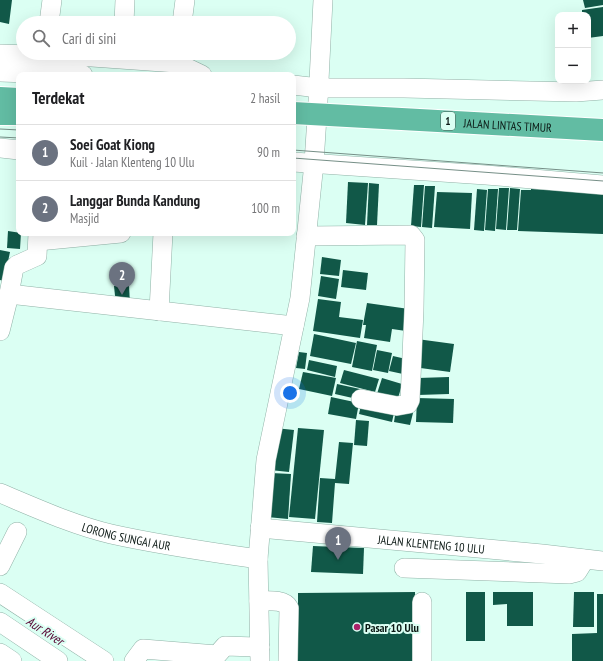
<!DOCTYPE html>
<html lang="id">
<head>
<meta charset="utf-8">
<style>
  :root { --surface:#fff; --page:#f6f6f6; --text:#202124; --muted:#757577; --line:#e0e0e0; --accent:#2563eb }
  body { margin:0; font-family:"PT Sans Narrow",sans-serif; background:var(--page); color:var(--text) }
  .controls { position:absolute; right:12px; top:12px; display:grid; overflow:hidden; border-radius:8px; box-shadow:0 4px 16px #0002 }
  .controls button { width:36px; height:36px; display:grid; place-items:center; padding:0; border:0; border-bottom:1px solid var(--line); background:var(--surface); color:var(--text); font:20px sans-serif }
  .you { position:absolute; left:290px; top:393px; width:14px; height:14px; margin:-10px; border:3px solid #fff; border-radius:50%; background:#1a73e8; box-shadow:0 0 0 6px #1a73e833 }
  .badge { display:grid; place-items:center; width:26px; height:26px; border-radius:50%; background:var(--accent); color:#fff; font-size:13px; font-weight:700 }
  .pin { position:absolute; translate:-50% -33px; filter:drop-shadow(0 1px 2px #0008) }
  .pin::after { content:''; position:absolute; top:21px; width:14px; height:12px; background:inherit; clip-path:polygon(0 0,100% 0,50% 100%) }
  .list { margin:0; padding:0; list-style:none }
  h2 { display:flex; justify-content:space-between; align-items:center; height:52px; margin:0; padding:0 16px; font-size:17px }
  h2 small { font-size:13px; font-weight:400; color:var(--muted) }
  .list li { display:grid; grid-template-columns:26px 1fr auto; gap:12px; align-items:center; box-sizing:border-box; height:56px; padding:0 16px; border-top:1px solid var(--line) }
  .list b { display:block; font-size:15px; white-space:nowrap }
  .list p { margin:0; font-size:13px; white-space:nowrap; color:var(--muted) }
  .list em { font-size:13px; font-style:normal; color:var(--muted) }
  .icon { flex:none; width:22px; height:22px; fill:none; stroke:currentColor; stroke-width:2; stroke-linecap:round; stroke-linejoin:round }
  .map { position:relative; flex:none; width:603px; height:661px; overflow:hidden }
  .search { position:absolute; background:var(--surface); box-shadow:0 4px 16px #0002; left:16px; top:16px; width:280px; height:44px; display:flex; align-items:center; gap:10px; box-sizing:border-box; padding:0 14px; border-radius:22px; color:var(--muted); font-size:15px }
  .panel { position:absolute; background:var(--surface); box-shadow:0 4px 16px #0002; left:16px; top:72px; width:280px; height:164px; border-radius:8px }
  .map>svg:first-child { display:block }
  .building { fill:#115848 }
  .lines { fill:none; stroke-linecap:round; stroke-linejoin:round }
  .minor-casing { stroke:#90b2a7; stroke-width:20 }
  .highway-casing { stroke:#fff; stroke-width:24 }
  .minor { stroke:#fff; stroke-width:19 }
  .highway { stroke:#62bca3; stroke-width:22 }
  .tram { stroke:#768f87; stroke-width:1 }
  .highway-bridge-casing { stroke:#fff; stroke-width:24; stroke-linecap:butt }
  .highway-bridge { stroke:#62bca3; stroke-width:22 }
  .poi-dot { fill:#aa2269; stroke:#dbfff3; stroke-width:1.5 }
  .labels { text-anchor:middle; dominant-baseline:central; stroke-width:4; stroke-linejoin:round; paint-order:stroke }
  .shield { fill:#dbfff3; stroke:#495d57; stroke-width:1 }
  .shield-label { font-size:11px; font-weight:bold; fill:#0b1814 }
  .street-label { font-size:12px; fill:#0b1814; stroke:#dbfff3 }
  .poi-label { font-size:12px; font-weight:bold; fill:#0b1814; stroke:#dbfff3; text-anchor:start }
  .water-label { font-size:13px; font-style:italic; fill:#560030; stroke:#dbfff3 }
</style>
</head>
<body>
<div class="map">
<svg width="603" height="661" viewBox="0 0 603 661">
  <rect width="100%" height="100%" fill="#dbfff3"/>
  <g class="building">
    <polygon points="0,0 12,0 9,24 0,22"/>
    <polygon points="583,0 603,0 603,5 585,8"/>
    <polygon points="603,7 603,36 588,38 588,15 582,15 582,10"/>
    <polygon points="348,182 368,183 365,225 346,223"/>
    <polygon points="369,183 379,184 377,225 367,225"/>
    <polygon points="414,185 424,185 421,227 411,226"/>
    <polygon points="425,186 435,186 432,228 422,227"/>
    <polygon points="499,188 509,188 506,230 496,229"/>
    <polygon points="510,188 520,189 517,230 507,230"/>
    <polygon points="477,189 487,190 484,231 474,230"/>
    <polygon points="488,189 498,189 495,231 485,230"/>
    <polygon points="531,189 603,192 603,234 518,231 521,190 531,190"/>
    <polygon points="437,192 472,193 470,229 434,227"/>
    <polygon points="8,231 21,233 20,249 7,248"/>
    <polygon points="0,250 10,252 4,281 0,280"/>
    <polygon points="322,257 341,260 339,276 320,274"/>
    <polygon points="343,270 368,273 366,290 341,287"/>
    <polygon points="321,276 339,279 336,299 318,296"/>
    <polygon points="129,285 130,304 116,305 114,286"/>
    <polygon points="318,299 341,302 339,317 363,320 360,338 313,331"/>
    <polygon points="367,303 409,309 406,331 392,329 390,342 364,338 366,325 363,325"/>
    <polygon points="314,334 356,343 351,364 310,356"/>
    <polygon points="417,339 454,344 450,372 413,367"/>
    <polygon points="357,341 377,345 372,371 352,367"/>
    <polygon points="377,350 392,353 388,373 373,370"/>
    <polygon points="299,352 307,353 305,369 296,368"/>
    <polygon points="393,356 406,359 403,374 389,371"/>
    <polygon points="309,360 337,366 335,377 307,370"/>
    <polygon points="344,370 379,379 375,392 340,383"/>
    <polygon points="303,372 336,378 332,396 299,389"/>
    <polygon points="449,377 449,394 418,395 418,378"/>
    <polygon points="382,378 402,384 396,406 375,400"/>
    <polygon points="337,384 360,389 357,399 335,394"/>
    <polygon points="331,397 359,403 356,419 328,414"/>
    <polygon points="417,398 454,399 453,423 416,422"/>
    <polygon points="362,401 395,408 392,422 359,414"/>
    <polygon points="396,409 413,413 410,425 394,422"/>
    <polygon points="356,420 369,421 367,446 354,445"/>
    <polygon points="275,428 294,430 289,472 270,470"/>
    <polygon points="298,428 324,430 315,519 289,517"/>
    <polygon points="339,442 353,443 349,484 335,483 332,523 317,522 320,478 335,479"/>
    <polygon points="271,473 291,474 288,519 267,517"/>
    <polygon points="313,546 364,548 363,574 311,572"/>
    <polygon points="415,592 415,661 298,661 298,593"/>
    <rect x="466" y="592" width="19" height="49"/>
    <polygon points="493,592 533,592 533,626 507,626 507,604 493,605"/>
    <polygon points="574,592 594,592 594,627 573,627"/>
    <polygon points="597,594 603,594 603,661 572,661 572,634 597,633"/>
  </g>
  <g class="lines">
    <g class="minor-casing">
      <g id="minor">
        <polyline points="49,23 52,0"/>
        <polyline points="124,23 125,0"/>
        <polyline points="182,23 185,0"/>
        <polyline points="0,54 92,57 177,63 202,75"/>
        <polyline points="0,72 83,75"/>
        <polyline points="293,85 319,88 404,88 576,92 603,90"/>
        <polyline points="0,148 19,150"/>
        <polyline points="293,162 486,175 603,185"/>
        <polyline points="306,236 411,235 415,240 414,310 410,400 408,404 397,406 361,399"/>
        <polyline points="38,241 121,233"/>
        <polyline points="9,294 294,326"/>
        <polyline points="159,311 163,233"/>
        <polyline points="0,331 8,299 14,268 17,265 37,256 38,233"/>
        <path id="s1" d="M0,493C36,508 73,525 111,534C160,545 209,552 258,559"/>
        <path id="s2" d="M260,528L542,554L603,561"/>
        <polyline points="0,566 17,532"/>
        <polyline points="404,568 569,574 577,572 582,564 583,559"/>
        <polyline points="0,593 104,661"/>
        <path d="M259,601C268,601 284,599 289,608L288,661"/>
        <polyline points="0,622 58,661"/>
        <polyline points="0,653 12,661"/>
        <polyline points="134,661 143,649 217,655 225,646 260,647"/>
        <polyline points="260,661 258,559 266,460 300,298 314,163 318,101 323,0"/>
        <polyline points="422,661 422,602"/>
      </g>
    </g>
    <g class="highway-casing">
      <g id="highway">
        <polyline points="0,98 19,99"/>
        <polyline points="0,114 19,114"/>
      </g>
    </g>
    <use href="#minor" class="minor"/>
    <use href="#highway" class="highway"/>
    <g class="tram">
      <polyline points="0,129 19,130"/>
      <polyline points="0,137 19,138"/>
      <polyline points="293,150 603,173"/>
      <polyline points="293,158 603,181"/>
    </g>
    <g class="highway-bridge-casing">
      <g id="highway-bridge">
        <path id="s3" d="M293,113L603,130"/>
      </g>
    </g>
    <use href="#highway-bridge" class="highway-bridge"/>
  </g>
  <circle class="poi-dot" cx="357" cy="627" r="4"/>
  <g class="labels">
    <rect class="shield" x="441" y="112" width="14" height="18" rx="3"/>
    <g class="shield-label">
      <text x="448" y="121">1</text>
    </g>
    <g class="street-label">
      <text stroke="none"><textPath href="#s3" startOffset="215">JALAN LINTAS TIMUR</textPath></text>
      <text stroke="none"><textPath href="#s1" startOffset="134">LORONG SUNGAI AUR</textPath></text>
      <text stroke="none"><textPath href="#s2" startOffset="172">JALAN KLENTENG 10 ULU</textPath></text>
    </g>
    <g class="poi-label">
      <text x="365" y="627">Pasar 10 Ulu</text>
    </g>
    <g class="water-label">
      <text transform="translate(45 631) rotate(33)">Aur River</text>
    </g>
  </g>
</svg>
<div class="controls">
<button>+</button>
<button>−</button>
</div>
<div class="you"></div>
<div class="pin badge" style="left:338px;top:560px;background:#6b7280">1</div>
<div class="pin badge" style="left:122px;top:295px;background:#6b7280">2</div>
<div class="search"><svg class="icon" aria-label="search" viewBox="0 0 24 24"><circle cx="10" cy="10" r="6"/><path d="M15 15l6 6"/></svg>Cari di sini</div>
<section class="panel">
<h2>Terdekat<small>2 hasil</small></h2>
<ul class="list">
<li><span class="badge" style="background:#6b7280">1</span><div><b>Soei Goat Kiong</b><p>Kuil · Jalan Klenteng 10 Ulu</p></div><em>90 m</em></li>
<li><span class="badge" style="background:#6b7280">2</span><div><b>Langgar Bunda Kandung</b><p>Masjid</p></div><em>100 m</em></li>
</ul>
</section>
</div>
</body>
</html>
